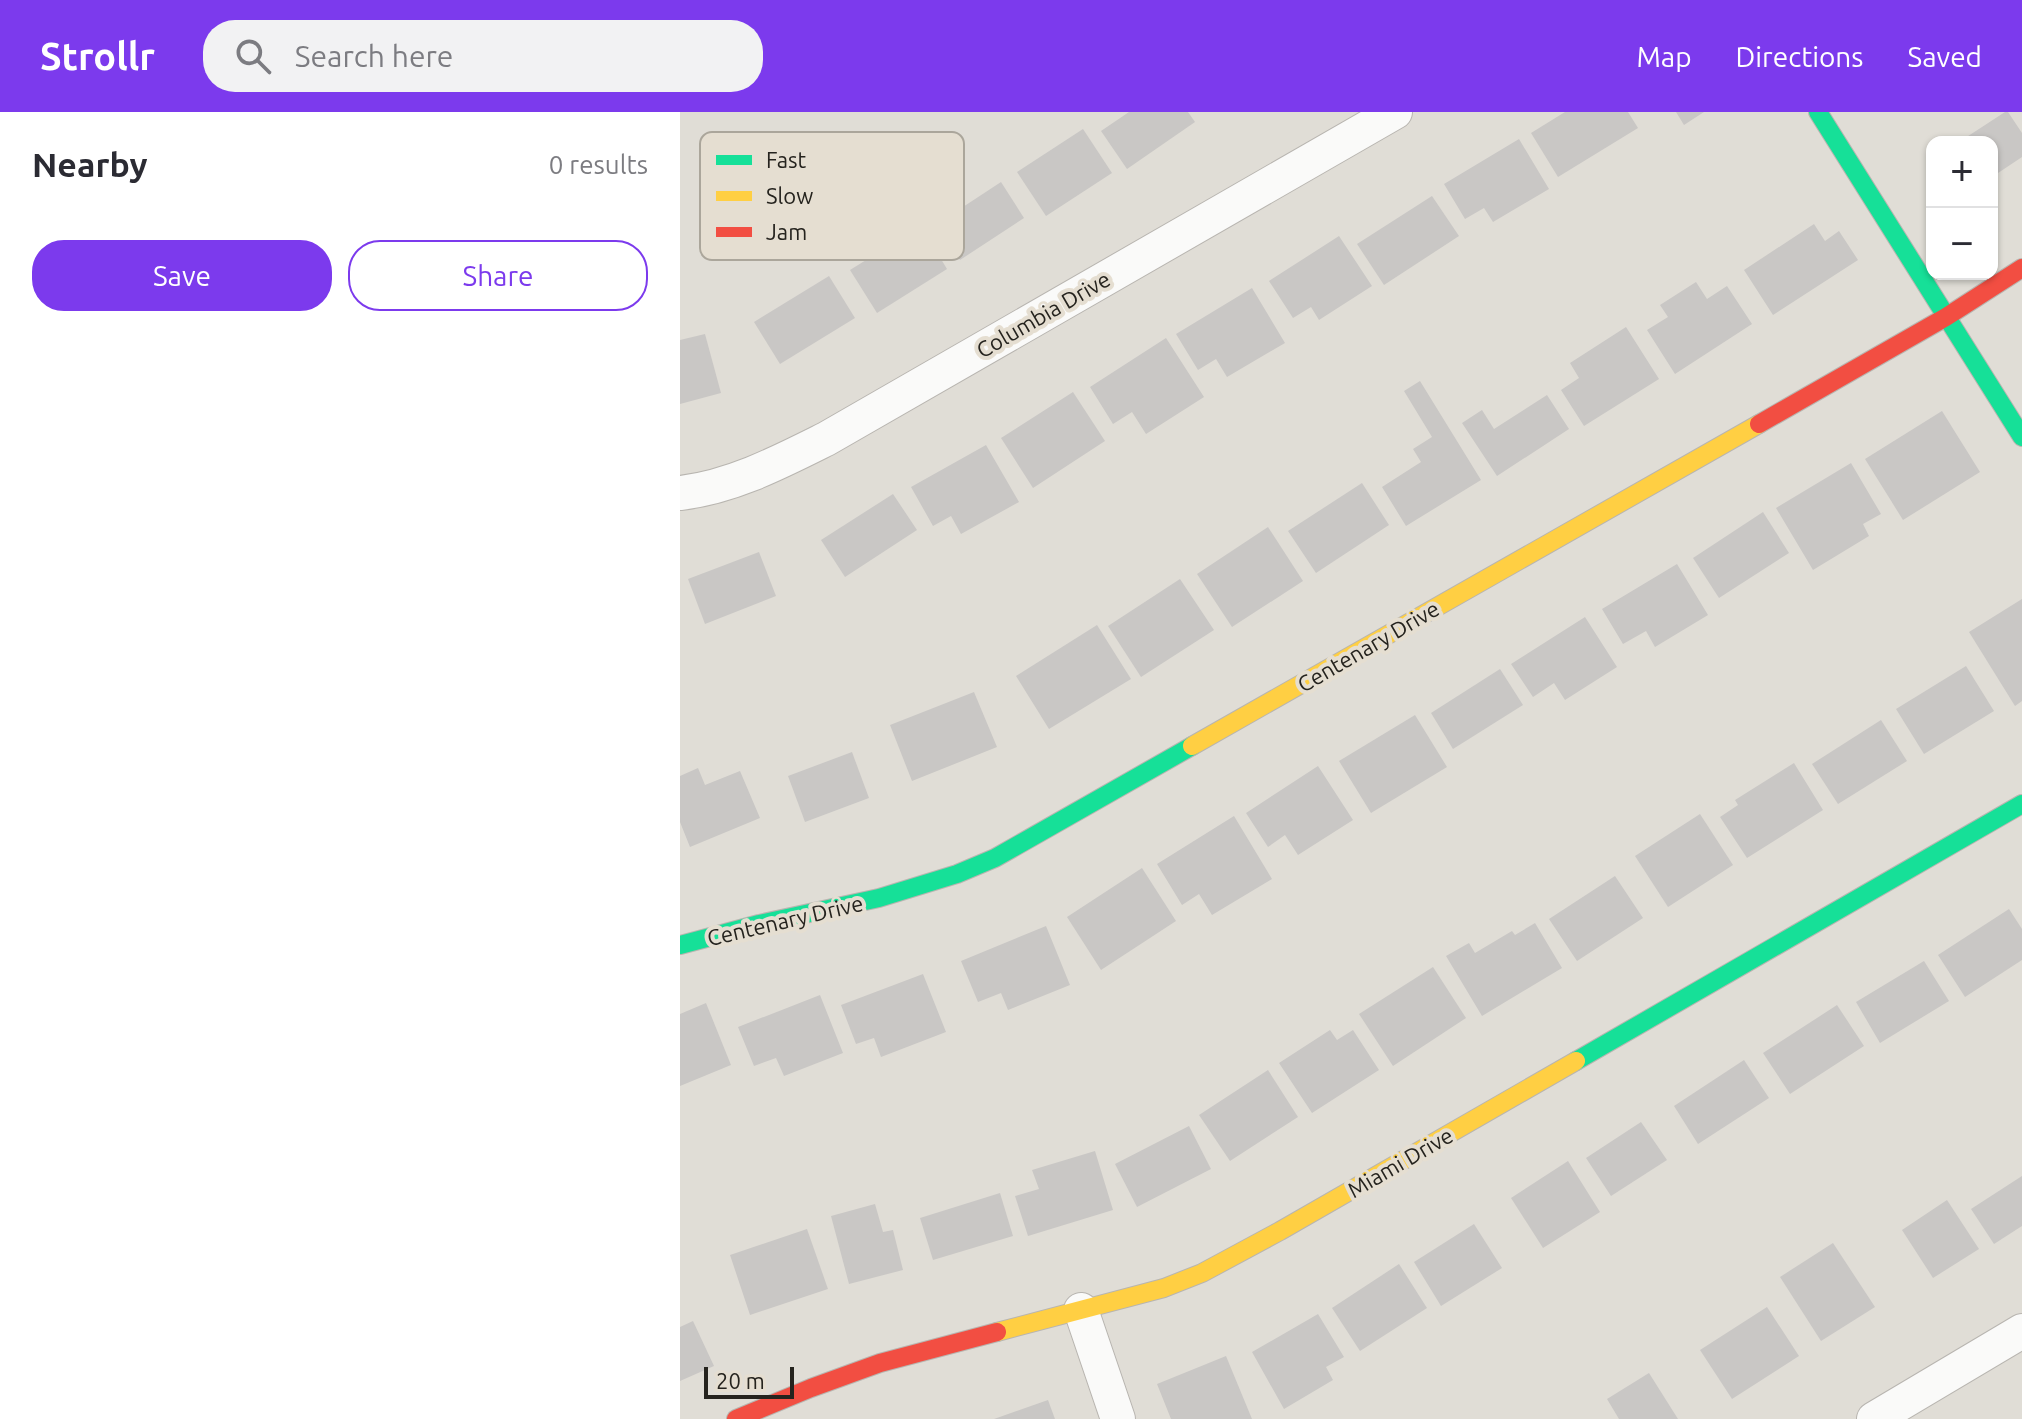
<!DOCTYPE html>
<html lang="en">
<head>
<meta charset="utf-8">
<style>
  :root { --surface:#fff; --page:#f2f2f3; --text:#2b2b33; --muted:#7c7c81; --line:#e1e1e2; --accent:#7c3aed }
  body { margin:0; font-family:Ubuntu,sans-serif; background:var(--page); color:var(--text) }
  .controls { position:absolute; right:24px; top:24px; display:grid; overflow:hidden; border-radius:16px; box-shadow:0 2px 6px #0004 }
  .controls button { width:72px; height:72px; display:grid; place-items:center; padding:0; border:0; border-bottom:2px solid var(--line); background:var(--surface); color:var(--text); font:40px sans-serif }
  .scale { position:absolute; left:24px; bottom:20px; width:90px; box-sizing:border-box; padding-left:8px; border:4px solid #25231e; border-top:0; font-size:22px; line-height:28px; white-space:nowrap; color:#25231e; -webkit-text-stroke:6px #e5ded1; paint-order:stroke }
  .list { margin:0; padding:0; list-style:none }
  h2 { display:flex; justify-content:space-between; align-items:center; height:104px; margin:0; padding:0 32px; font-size:34px }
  h2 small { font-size:26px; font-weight:400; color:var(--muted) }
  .actions { display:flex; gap:16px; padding:24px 32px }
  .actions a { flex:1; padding:18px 0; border:2px solid var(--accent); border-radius:32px; text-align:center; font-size:28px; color:var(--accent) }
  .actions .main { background:var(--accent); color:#fff }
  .icon { flex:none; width:44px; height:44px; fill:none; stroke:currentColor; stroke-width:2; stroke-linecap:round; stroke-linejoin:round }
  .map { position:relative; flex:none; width:1342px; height:1307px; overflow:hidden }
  header { display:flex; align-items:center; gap:48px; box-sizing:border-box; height:112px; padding:0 40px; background:var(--accent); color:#fff }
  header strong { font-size:38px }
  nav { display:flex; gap:44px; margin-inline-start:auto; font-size:28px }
  .search { width:560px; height:72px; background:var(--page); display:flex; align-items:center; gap:20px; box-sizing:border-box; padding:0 28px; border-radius:32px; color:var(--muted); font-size:30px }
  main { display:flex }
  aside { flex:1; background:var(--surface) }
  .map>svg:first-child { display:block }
  .building { fill:#c9c7c5 }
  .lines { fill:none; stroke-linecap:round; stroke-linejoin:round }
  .street-casing { stroke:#b8b5b0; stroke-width:36 }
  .fast-casing { stroke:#b8b5b0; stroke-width:20 }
  .slow-casing { stroke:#b8b5b0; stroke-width:20 }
  .jam-casing { stroke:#b8b5b0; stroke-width:20 }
  .street { stroke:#fafaf9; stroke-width:34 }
  .fast { stroke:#16e098; stroke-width:18 }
  .slow { stroke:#ffcf43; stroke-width:18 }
  .jam { stroke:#f24e42; stroke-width:18 }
  .labels { text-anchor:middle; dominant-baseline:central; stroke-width:8; stroke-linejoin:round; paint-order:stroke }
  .street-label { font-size:22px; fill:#25231e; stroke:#e5ded1 }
  .key { fill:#e5ded1; stroke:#aba69b; stroke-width:2 }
  .key-label { font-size:22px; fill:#25231e }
</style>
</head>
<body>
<header>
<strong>Strollr</strong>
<div class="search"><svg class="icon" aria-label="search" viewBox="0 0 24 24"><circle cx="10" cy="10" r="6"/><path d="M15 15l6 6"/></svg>Search here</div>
<nav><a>Map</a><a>Directions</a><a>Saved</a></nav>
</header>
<main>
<aside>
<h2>Nearby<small>0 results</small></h2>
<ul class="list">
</ul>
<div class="actions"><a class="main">Save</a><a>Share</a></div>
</aside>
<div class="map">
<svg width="1342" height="1307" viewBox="0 0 1342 1307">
  <rect width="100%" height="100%" fill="#e0ddd6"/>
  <g class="building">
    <polygon points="449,0 508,0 515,10 447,57 421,19"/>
    <polygon points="885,0 948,0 958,16 878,65 851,21"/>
    <polygon points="996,0 1024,0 1004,13"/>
    <polygon points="1325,0 1328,0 1342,21 1342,45 1312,65 1312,30 1279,30"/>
    <polygon points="403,17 432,61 366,104 337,60"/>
    <polygon points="839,27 869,77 813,110 804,96 785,107 764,72"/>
    <polygon points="321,70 344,106 280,148 257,112"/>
    <polygon points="752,84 779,124 704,173 677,132"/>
    <polygon points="1134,112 1145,129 1159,119 1178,148 1093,203 1064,158"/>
    <polygon points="241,114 267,157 197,201 170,158"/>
    <polygon points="659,124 692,174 639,208 631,195 613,206 589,169"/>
    <polygon points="149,164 175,206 100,252 74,210"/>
    <polygon points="1016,170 1027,187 1047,174 1072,212 995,262 967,218 988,205 980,193"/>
    <polygon points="572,176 605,231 547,265 536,247 518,258 496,222"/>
    <polygon points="946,215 979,267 904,314 881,278 899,266 890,251"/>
    <polygon points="25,222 41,281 0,292 0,228"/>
    <polygon points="486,226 524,285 466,322 452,300 433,312 410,275"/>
    <polygon points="740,269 801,368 726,414 702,375 741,350 733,337 752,325 724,279"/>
    <polygon points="393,280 425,329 353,376 321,326"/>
    <polygon points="867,283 889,317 817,364 782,311 802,298 814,317"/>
    <polygon points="1262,299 1300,360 1223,408 1185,347"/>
    <polygon points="306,333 339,390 281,422 271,404 253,414 231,375"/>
    <polygon points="1171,351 1201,402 1183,412 1189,424 1133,458 1096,396"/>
    <polygon points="682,371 709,413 636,461 608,419"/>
    <polygon points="213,382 237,418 165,465 141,428"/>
    <polygon points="1083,400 1109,441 1039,486 1013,446"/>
    <polygon points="588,415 623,469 552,515 517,462"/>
    <polygon points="79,440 96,484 25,512 8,467"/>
    <polygon points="997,452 1028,503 975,535 966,519 943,532 922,497"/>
    <polygon points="500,467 534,518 461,565 428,514"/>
    <polygon points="1342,487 1342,589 1335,594 1289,520"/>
    <polygon points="905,505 937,555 885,588 874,571 853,585 831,552"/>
    <polygon points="417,513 451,567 369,617 336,564"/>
    <polygon points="1286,554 1314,599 1244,642 1216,597"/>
    <polygon points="820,557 843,593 773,637 751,601"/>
    <polygon points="294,580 317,635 232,669 210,613"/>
    <polygon points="735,603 767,655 691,701 659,649"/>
    <polygon points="1201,608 1227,649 1158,692 1132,652"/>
    <polygon points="172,640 189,686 125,710 108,664"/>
    <polygon points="1114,651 1143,698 1067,746 1040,705 1058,693 1055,688"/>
    <polygon points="638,654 673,708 618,743 605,723 588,735 566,701"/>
    <polygon points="18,656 25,673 60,659 80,706 10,735 0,710 0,664"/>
    <polygon points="1020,702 1053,753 988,795 955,744"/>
    <polygon points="554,704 592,767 532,803 519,782 502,793 477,752"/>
    <polygon points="462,756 496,809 421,858 387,805"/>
    <polygon points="935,764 963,806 897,849 869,807"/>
    <polygon points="1329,797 1342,817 1342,848 1285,885 1258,843"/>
    <polygon points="855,811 882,856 802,904 766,844 789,831 795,841 832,819 835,823"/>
    <polygon points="366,814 390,873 328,898 321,881 298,890 281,849"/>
    <polygon points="1244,849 1269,889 1200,931 1176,890"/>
    <polygon points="753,855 786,906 713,954 679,902"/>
    <polygon points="243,862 266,920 201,945 194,926 176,932 161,893"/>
    <polygon points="140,883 163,941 104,964 96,946 74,954 58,915"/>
    <polygon points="26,891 51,953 0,974 0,902"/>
    <polygon points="1157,893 1184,934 1110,982 1083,941"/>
    <polygon points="650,918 657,928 673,918 699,958 632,1001 599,951"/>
    <polygon points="1064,948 1089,986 1018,1032 994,994"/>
    <polygon points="588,958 618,1005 550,1049 519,1003"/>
    <polygon points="961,1010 987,1048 931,1084 906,1046"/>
    <polygon points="509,1014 531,1057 457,1095 435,1052"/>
    <polygon points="415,1039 433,1098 348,1124 335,1084 359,1077 352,1058"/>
    <polygon points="888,1049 920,1100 863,1136 831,1086"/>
    <polygon points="1342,1064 1342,1114 1314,1132 1291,1097"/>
    <polygon points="320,1081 333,1124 253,1148 240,1106"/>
    <polygon points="1267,1088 1299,1137 1253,1166 1222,1118"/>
    <polygon points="195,1092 203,1120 213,1118 223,1158 169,1172 151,1104"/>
    <polygon points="794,1112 822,1156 761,1194 734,1150"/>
    <polygon points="127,1117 148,1177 70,1203 50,1143"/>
    <polygon points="1153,1131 1195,1195 1141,1229 1100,1165"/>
    <polygon points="719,1152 747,1196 680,1239 652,1196"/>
    <polygon points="1087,1195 1119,1244 1052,1287 1020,1238"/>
    <polygon points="638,1202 664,1245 646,1255 653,1268 604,1297 572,1240"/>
    <polygon points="13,1209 34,1254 0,1269 0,1215"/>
    <polygon points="546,1244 572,1307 491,1307 477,1272"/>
    <polygon points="969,1261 998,1307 939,1307 927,1287"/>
    <polygon points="368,1288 375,1307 314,1307"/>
  </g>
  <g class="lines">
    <g class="street-casing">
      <g id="street">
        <path d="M0,381C52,375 100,350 146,327L715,0"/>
        <polyline points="401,1198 438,1307"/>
        <polyline points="1194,1307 1342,1219"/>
      </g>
    </g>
    <g class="fast-casing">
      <g id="fast">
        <polyline points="1138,0 1342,325"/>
        <polyline points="0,833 79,812 199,786 277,762 315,746 512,634"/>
        <polyline points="896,949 1342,692"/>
      </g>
    </g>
    <g class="slow-casing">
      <g id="slow">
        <polyline points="512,634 1079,312"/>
        <polyline points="317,1220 484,1176 522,1161 600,1119 896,949"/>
      </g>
    </g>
    <g class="jam-casing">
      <g id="jam">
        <polyline points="1079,312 1266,205 1342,156"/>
        <polyline points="56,1307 131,1276 200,1251 317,1220"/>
      </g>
    </g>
    <use href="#street" class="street"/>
    <use href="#fast" class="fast"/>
    <use href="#slow" class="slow"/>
    <use href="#jam" class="jam"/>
  </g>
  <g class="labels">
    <g class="street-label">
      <text transform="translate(363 202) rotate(-30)">Columbia Drive</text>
      <text transform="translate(688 534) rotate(-30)">Centenary Drive</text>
      <text transform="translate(105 808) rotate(-13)">Centenary Drive</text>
      <text transform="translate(720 1050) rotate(-30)">Miami Drive</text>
    </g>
  </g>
  <rect x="20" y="20" width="264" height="128" rx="12" class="key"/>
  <rect x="36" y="43" width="36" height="10" fill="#16e098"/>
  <rect x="36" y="79" width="36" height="10" fill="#ffcf43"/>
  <rect x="36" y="115" width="36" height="10" fill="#f24e42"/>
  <g class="key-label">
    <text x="86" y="56">Fast</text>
    <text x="86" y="92">Slow</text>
    <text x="86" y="128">Jam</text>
  </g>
</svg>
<div class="controls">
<button>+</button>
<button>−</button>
</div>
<div class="scale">20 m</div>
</div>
</main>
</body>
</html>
